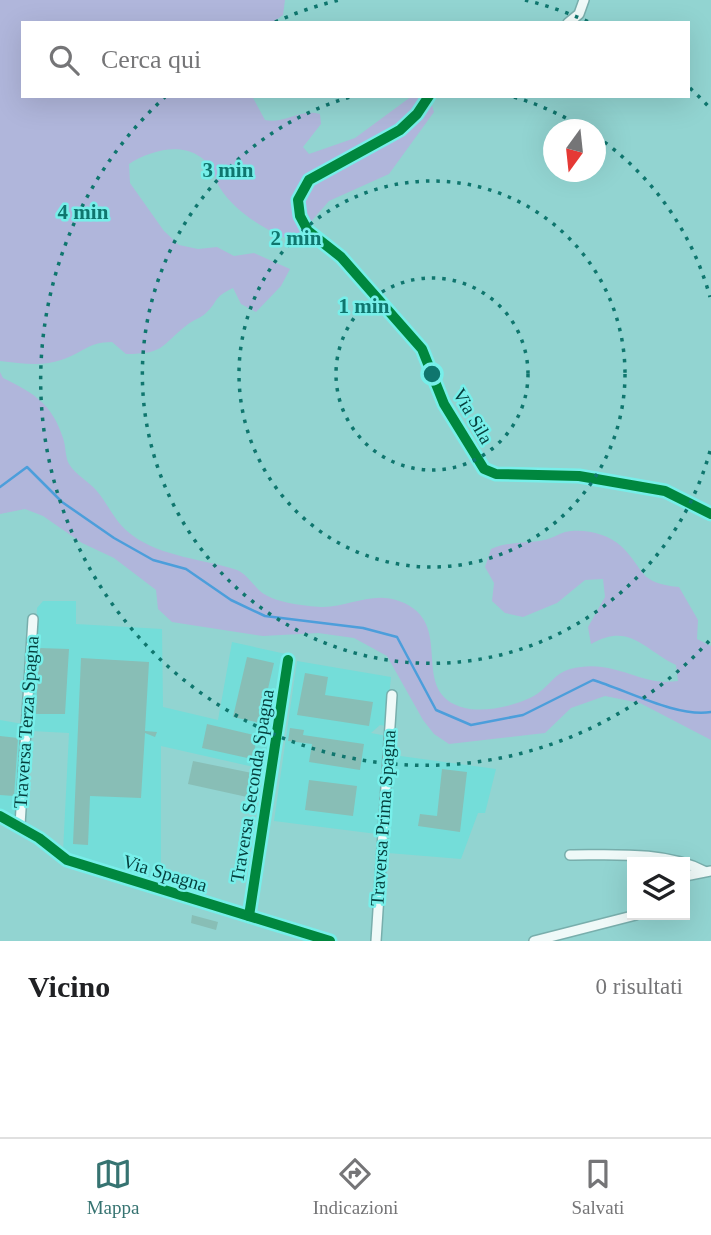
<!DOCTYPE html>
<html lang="it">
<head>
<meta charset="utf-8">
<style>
  :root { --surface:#fff; --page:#f2f2f2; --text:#202124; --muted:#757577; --line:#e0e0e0; --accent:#367371 }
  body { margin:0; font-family:"Times New Roman",serif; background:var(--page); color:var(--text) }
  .controls { position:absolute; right:21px; bottom:21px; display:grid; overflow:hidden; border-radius:0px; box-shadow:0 7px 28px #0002 }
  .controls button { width:63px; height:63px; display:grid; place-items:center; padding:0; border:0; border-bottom:2px solid var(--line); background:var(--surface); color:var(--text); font:35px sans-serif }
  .compass { position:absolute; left:543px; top:119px; width:63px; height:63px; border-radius:50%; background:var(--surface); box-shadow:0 7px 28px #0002; rotate:195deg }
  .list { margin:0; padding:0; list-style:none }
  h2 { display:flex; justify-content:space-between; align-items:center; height:91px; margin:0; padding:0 28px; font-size:30px }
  h2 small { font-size:23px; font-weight:400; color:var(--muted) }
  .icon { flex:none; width:38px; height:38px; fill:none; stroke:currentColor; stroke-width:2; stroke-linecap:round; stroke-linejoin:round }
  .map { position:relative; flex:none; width:711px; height:941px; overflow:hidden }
  .search { position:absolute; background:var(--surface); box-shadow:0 7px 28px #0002; left:21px; right:21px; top:21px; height:77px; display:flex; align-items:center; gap:18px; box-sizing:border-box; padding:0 24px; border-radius:0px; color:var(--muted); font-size:26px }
  .sheet { height:196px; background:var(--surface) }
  nav { display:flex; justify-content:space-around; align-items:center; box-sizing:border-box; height:98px; border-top:2px solid var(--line); background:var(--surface); font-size:19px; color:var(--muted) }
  nav a { display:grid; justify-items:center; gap:4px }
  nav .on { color:var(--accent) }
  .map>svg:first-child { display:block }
  .built { fill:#74ddd9 }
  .green { fill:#b0b6db }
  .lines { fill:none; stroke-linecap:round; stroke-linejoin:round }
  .stream { stroke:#4c9edb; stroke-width:2.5 }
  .building { fill:#88beb6 }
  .minor-casing { stroke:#78aeac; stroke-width:12 }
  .minor { stroke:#eff9f8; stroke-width:9 }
  .cycleway-casing { stroke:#77efea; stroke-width:15 }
  .cycleway { stroke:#00873e; stroke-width:10 }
  .ring { fill:none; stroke:#0f766e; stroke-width:3.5; stroke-dasharray:3.5 7 }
  .labels { text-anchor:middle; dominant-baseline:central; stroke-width:5; stroke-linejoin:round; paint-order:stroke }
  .street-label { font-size:19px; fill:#053f3d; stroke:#77efea }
  .centre { fill:#0f766e; stroke:#77efea; stroke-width:3.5 }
  .ring-label { font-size:21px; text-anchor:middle; font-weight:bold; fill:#0f766e; stroke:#77efea; stroke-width:5; stroke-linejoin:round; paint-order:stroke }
</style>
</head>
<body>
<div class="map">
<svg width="711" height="941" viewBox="0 0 711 941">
  <rect width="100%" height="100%" fill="#92d4d1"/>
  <g class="built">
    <polygon points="43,601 76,601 76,624 162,629 163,707 218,720 232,642 286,654 267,770 161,746 161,882 63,852 69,733 31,731 37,608"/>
    <polygon points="297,661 391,677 386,726 380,725 371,733 387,736 377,834 274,821"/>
    <polygon points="0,720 23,724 16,820 0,812"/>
    <polygon points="393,755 496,769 485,813 478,813 461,859 388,853"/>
  </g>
  <g class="green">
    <path d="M0,0H285L283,15L272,23H23V96H252L265,120C285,124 301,108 320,114L321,124L303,147L309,154L355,138L412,96H429L434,112L389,174L329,201L294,241C269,233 235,212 220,188C217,184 216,178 214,173C196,139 156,147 129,164L130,183L164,231L179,245L198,249L217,247L234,256L254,253L290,269L281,286L256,312L241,304L233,288C212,298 219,301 206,313C201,318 193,320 187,325C160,346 165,354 126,354L112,342C88,342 83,353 61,360C42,367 20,363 0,361Z"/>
    <path d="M0,372L3,378C34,393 52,404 63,438C66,446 65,457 69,464C76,475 88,481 96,490C109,505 115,523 132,535C161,557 204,559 237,570C247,574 255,588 264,594C278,603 305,606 321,607C347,608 371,591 399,601C459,622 405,693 465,708C485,713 520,705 537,694C549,686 555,673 570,669C615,657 639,687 678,681L676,665C643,649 630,622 591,644L588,627L605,597L603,579L585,580L557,603L523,617L505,613L492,601L494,583L485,567L491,549C510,541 525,544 544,540C551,539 558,534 565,532C583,528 607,533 621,546C646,570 637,583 679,587L698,620L697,639L711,646V740L640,703L605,696L571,708L545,733L449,744L434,734L423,720L387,656L354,638L318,633L263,636L191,625L172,622L158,609L156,590L114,558L82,543L43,516L25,509L0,514Z"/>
  </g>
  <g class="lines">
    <path class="stream" d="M0,487L27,467L62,502L114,538L153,560L186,569L231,600L265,616L363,628L397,637L436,710L471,725L523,715L593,680C626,690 678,718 711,712"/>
  </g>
  <g class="building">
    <polygon points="39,648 69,649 65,714 36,714"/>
    <polygon points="247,657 274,663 260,723 233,717"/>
    <polygon points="81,658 149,662 145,731 157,732 155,737 145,733 141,798 90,796 88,845 73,844"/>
    <polygon points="305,673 328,677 325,695 373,702 369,726 297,715"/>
    <polygon points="207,724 258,736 252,759 202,748"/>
    <polygon points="290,728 304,730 303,735 364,744 360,770 309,762 312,744 288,741"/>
    <polygon points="0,736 18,738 14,796 0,795"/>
    <polygon points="193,761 252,773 247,797 188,784"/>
    <polygon points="442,769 467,772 460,832 418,826 420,814 437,816"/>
    <polygon points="309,780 357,786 353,816 305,810"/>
    <polygon points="192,915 218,922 216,930 191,923"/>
  </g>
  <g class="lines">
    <g class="minor-casing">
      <g id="minor">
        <polyline points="568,23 579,14 584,0"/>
        <polyline points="429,96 417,114 400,130 309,180 298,200 300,216 308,231 341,257 422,349 444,404 484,469 496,474 579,476 665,491 711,514"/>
        <polyline points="0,816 39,838 67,860 330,941"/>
        <polyline points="20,825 33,619"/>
        <path d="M570,855C613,855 665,851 704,871"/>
        <polyline points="685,876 711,871"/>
        <polyline points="249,916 288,660"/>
        <polyline points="376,941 392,695"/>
        <polyline points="534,941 636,915"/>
      </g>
    </g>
    <use href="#minor" class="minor"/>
    <g class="cycleway-casing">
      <g id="cycleway">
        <polyline points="429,96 417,114 400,130 309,180 298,200 300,216 308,231 341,257 422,349 444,404 484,469 496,474 579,476 665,491 711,514"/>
        <polyline points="0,816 39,838 67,860 330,941"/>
        <polyline points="249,916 288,660"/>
      </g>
    </g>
    <use href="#cycleway" class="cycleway"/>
  </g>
  <g class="ring">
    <circle cx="432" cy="374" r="96"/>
    <circle cx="432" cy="374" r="193"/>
    <path d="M710 451A289 289 0 1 1 350 97M514 97A289 289 0 0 1 585 129M596 136A289 289 0 0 1 710 297"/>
    <path d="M709 641A385 385 0 1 1 165 97M275 22A385 385 0 0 1 339 0M525 0A385 385 0 0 1 589 22M690 88A385 385 0 0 1 709 107"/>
  </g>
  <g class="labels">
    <g class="street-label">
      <text transform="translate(473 416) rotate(60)">Via Sila</text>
      <text transform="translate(26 722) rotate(-86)">Traversa Terza Spagna</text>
      <text transform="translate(252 786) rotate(-81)">Traversa Seconda Spagna</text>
      <text transform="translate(383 818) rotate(-86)">Traversa Prima Spagna</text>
      <text transform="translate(165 873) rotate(17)">Via Spagna</text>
    </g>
  </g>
  <circle cx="432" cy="374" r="10" class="centre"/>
  <g class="ring-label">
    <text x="228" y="177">3 min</text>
    <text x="83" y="219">4 min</text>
    <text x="296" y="245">2 min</text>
    <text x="364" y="313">1 min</text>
  </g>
</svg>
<div class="controls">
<button><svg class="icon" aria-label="layers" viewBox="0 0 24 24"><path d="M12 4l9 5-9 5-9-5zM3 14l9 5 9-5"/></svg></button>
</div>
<svg class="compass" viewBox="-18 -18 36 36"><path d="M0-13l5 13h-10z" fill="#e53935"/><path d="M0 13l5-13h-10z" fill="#757577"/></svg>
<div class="search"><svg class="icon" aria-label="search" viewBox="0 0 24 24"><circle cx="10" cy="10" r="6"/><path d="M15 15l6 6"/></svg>Cerca qui</div>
</div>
<section class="sheet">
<h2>Vicino<small>0 risultati</small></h2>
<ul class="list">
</ul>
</section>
<nav>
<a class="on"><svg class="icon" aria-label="map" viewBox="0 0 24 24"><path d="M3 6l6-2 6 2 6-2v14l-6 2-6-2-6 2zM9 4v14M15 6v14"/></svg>Mappa</a>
<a><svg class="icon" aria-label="directions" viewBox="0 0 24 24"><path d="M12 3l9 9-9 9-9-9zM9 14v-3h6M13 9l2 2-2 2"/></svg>Indicazioni</a>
<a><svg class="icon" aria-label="saved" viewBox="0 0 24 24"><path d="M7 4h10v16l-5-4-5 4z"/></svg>Salvati</a>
</nav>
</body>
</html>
